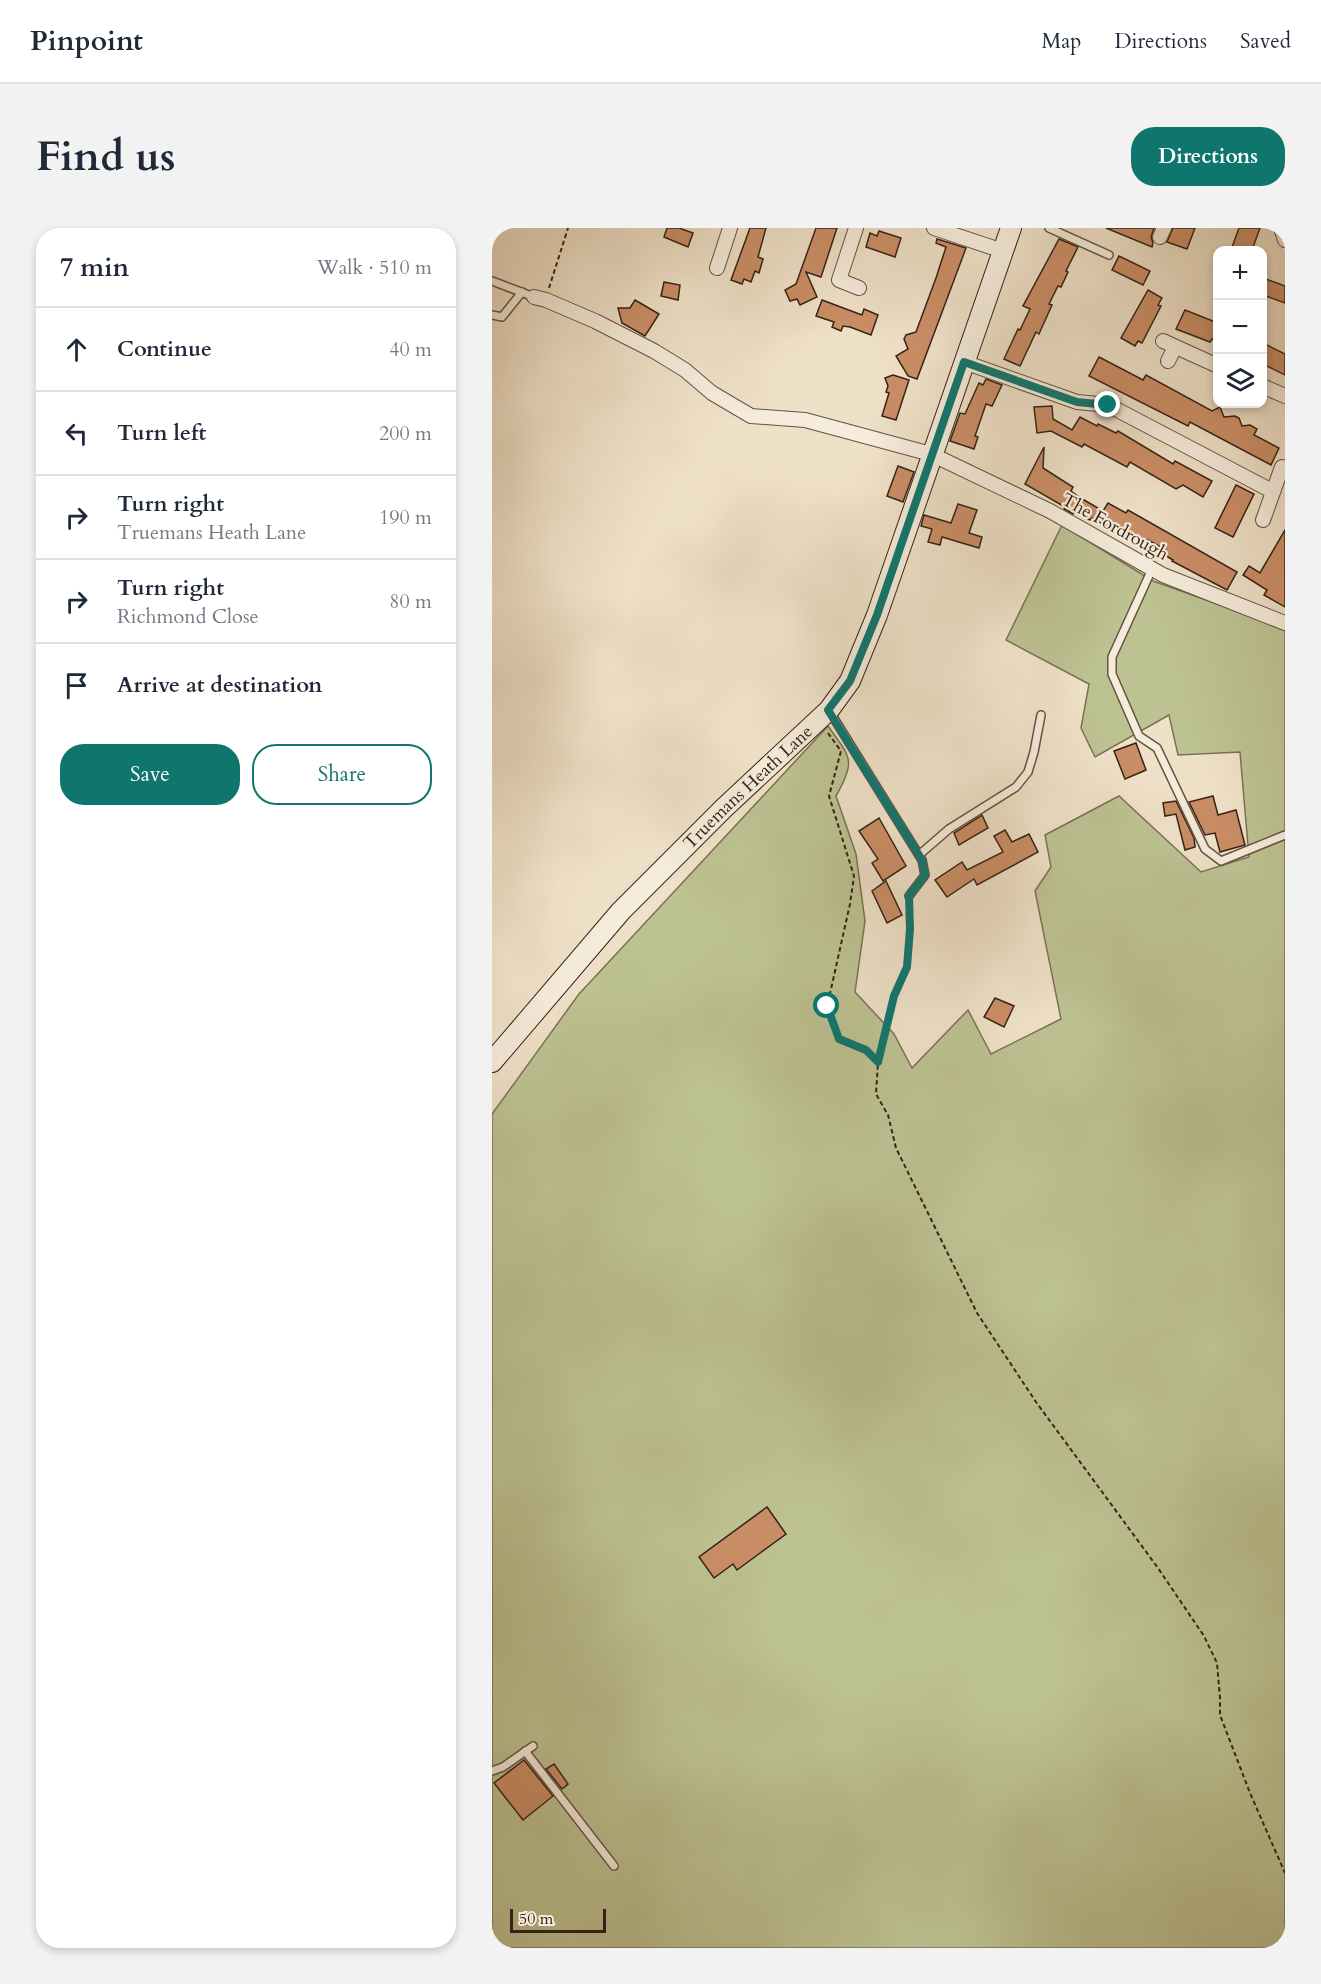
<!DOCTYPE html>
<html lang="en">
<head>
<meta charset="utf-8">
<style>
  :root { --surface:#fff; --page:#f2f2f3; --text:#1f2937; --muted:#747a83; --line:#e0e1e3; --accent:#0f766e }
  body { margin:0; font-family:Cardo,serif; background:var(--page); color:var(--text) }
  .controls { position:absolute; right:18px; top:18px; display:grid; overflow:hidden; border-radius:12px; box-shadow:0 3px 9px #0003 }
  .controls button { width:54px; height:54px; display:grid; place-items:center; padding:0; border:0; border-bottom:2px solid var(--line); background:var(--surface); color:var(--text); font:30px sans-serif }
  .scale { position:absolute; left:18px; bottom:15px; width:96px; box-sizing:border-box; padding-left:6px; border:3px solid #362216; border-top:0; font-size:16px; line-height:21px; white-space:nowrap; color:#362216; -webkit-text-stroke:4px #f5ecdb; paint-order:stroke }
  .stop { position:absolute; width:18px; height:18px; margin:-14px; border:4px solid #0f766e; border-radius:50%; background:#fff }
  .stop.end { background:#0f766e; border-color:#fff; box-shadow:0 2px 6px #0008 }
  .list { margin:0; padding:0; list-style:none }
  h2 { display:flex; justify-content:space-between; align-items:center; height:78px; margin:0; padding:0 24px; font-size:26px }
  h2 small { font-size:20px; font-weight:400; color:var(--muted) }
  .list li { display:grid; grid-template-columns:39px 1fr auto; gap:18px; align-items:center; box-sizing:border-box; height:84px; padding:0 24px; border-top:2px solid var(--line) }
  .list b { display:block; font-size:22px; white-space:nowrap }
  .list p { margin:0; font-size:20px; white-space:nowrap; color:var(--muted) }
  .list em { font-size:20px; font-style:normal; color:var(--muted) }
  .actions { display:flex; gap:12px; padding:18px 24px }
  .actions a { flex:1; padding:14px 0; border:2px solid var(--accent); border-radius:24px; text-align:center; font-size:21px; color:var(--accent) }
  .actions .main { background:var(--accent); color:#fff }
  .icon { flex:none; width:33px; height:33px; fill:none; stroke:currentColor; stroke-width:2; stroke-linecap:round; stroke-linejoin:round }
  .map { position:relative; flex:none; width:793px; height:1720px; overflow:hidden; border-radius:24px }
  header { display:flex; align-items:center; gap:36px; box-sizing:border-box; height:84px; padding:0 30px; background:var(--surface); border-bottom:2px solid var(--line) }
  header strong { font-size:28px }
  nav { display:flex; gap:33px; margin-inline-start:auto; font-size:21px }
  .intro { display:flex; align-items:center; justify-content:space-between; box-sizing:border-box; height:144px; padding:0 36px }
  h1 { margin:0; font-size:42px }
  .button { padding:15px 27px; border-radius:24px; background:var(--accent); color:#fff; font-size:21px; font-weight:700 }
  main { display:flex; gap:36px; padding:0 36px }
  aside { flex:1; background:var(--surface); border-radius:24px; box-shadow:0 3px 9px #0003 }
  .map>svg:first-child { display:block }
  .green { fill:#bdc293; stroke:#7a7254; stroke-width:1.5 }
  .building { fill:#ca8e66; stroke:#362216; stroke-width:1.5 }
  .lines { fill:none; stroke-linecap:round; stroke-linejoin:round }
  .lane-casing { stroke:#645242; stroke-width:10 }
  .street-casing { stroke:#645242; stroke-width:16 }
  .secondary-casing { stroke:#362216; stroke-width:22 }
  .path { stroke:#362216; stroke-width:2; stroke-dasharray:4.5 3; stroke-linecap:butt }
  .lane { stroke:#f5ecdb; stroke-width:7 }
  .street { stroke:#f5ecdb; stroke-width:14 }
  .secondary { stroke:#f5ecdb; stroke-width:20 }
  .route { stroke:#0f766e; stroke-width:8 }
  .labels { text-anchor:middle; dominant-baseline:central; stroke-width:4.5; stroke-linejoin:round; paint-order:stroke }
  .street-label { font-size:18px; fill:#362216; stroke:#f5ecdb }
</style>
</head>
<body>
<header>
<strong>Pinpoint</strong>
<nav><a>Map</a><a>Directions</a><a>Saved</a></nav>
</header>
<div class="intro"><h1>Find us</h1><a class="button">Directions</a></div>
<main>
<aside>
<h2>7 min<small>Walk · 510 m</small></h2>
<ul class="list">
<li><svg class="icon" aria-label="ahead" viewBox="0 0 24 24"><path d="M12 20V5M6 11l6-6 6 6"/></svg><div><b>Continue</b></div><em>40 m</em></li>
<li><svg class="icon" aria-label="left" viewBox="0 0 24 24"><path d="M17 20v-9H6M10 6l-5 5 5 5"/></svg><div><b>Turn left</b></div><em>200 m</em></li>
<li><svg class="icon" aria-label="right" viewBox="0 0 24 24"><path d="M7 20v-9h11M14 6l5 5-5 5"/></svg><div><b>Turn right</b><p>Truemans Heath Lane</p></div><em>190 m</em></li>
<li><svg class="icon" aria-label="right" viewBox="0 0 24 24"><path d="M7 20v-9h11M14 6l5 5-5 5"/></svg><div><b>Turn right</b><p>Richmond Close</p></div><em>80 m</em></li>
<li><svg class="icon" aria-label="arrive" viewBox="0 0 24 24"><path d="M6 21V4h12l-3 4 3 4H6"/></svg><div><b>Arrive at destination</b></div></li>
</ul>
<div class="actions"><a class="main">Save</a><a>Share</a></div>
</aside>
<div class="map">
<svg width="793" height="1720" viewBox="0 0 793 1720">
  <rect width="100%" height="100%" fill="#efe1c8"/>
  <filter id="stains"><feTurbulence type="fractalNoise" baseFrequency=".00333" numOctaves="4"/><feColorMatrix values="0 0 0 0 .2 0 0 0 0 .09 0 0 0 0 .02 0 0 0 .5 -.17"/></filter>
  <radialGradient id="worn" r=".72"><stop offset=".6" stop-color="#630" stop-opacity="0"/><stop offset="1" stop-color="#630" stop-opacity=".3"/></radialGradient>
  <path class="green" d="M570,297L661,353L793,400V1720H0V886L87,766L336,498C358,529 365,532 344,568L364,626L373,693L363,764L402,806L420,840L476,782L499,826L569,791L543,663L559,639L553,607L627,568L709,644L757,629L748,524L686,527L677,487L603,529L589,500L597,456L514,412Z"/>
  <g class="building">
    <polygon points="175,0 187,0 201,5 196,19 172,9"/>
    <polygon points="258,0 274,0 266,29 271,31 267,45 263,43 259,54 252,51 250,56 239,52"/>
    <polygon points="324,0 345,0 329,49 314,44 325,69 308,77 305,71 298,73 293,62 304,56"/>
    <polygon points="614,0 662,0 659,9 661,15 660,19"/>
    <polygon points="681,0 703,0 695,21 675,14"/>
    <polygon points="747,0 768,0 760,22 739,22"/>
    <polygon points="387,3 409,10 403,29 374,19 378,5 385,8"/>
    <polygon points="445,11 474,20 425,151 416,148 404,128 416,121 412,111 414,107 424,104 444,50 454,19 444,15"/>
    <polygon points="567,11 586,19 574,43 576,44 569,59 566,58 557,76 560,77 547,106 544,104 528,138 512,131 526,101 528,102 538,81 531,78"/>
    <polygon points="627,28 658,43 651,57 620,42"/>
    <polygon points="771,50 793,58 793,75 771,67"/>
    <polygon points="172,54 188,57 186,72 169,68"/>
    <polygon points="656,62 670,70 666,77 669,78 650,115 646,113 643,118 629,110"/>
    <polygon points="143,72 167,86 153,108 130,95 126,80 138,80"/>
    <polygon points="330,72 370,87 372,81 386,87 379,107 358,99 351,98 349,103 340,99 342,94 324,88"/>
    <polygon points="693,82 726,95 726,114 720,111 718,114 684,101"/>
    <polygon points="771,115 793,126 793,147 771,136"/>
    <polygon points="607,129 651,152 654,147 720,183 728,179 732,189 743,188 747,190 750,198 758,197 765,201 762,207 787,220 779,237 698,194 696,198 597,148"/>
    <polygon points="401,147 417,152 404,192 390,188 397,165 394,164 396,158 393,150"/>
    <polygon points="494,151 510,157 500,178 494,176 483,208 486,209 482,221 458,213 468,185 473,186 487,155 491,157"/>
    <polygon points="560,178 561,191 580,202 588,189 605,198 606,196 624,205 626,203 681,236 683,233 720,253 711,269 691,257 684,261 638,234 635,239 592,216 590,219 559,203 545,205 542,179"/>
    <polygon points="552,219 551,240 581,259 579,263 587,269 611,283 616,275 634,285 636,282 745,344 735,362 680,333 681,332 671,326 674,322 656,312 656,314 624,296 621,302 600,290 598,292 583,283 581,286 572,281 573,279 533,256"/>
    <polygon points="406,238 422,244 411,274 395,268"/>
    <polygon points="744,257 762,266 741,309 723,300"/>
    <polygon points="466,276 485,282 477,305 490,309 487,320 450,309 448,317 436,314 440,301 429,298 432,287 459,295"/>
    <polygon points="793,302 793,379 772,367 775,362 751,347 757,338 768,345"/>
    <polygon points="644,515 654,542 633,551 622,523"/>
    <polygon points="721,568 726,587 744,582 753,617 728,624 723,605 713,607 697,574"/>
    <polygon points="684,573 702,610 703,619 693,622 684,586 673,588 671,575"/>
    <polygon points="490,587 496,600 467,617 462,605"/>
    <polygon points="387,590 414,638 391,653 380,635 386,631 367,603"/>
    <polygon points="513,602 520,614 537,606 546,624 485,657 482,651 455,669 443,652 470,634 475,642 511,624 502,608"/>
    <polygon points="394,653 410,687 395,695 380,663"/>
    <polygon points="503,770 522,778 512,799 492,789"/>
    <polygon points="275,1279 294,1306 245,1342 241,1336 222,1350 207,1329"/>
    <polygon points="32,1532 61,1568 31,1592 2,1555"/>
    <polygon points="62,1536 76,1556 70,1561 54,1541"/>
  </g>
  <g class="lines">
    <g class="lane-casing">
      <g id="lane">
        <polyline points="557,0 617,27"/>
        <polyline points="0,53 42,69"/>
        <polyline points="0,87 10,89 30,64"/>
        <polyline points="660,341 620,429 620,446 647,508 665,520 713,621 729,633 793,607"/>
        <polyline points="338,484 430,632 433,647 417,668"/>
        <polyline points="427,627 457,601 524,559 536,544 542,524 549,487"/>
        <polyline points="33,1523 122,1638"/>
        <polyline points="0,1543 11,1539 41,1518"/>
      </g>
    </g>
    <g class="street-casing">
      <g id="street">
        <polyline points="364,0 347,52 367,60"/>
        <polyline points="442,0 511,23"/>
        <polyline points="789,0 793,12"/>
        <polyline points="668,9 672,0"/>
        <polyline points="225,40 238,0"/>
        <polyline points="42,69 54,72 103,93 162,123 193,142 220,165 259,188 313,192 439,226 558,283 671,347 793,395"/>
        <polyline points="671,113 726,138"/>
        <polyline points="676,133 683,119"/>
        <polyline points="472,134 585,174 616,177 780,263"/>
        <polyline points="770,158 793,168"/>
        <polyline points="771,292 790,239"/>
      </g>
    </g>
    <g class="secondary-casing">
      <g id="secondary">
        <path id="s1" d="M0,834L129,683L232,580L337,482L358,453L385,387L519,0"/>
      </g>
    </g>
    <g class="path">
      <polyline points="57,60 76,0"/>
      <polyline points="336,505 349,523 337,568 362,648 358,676 335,779 347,811 373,822 386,834"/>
      <polyline points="417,677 418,701 415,739 402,768 392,807 386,834 384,866 396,887 404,920 485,1085 544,1174 666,1340 712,1408 725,1435 728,1470 728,1487 758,1565 793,1645"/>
    </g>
    <use href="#lane" class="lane"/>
    <use href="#street" class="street"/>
    <use href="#secondary" class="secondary"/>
  </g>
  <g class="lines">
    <polyline class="route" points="335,778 347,811 374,822 386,834 402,768 415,739 418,701 417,668 433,647 430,632 336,482 358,453 385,387 472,134 585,174 616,177"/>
  </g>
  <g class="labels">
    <g class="street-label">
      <text transform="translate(623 299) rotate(29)">The Fordrough</text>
      <text stroke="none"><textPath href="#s1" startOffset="376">Truemans Heath Lane</textPath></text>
    </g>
  </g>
  <rect width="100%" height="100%" filter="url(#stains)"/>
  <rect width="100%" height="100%" fill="url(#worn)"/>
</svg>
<div class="controls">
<button>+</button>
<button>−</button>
<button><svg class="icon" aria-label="layers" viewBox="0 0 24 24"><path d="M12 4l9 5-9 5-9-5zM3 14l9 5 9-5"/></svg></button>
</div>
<div class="scale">50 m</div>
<div class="stop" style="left:335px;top:778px"></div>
<div class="stop end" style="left:616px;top:177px"></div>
</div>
</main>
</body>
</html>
